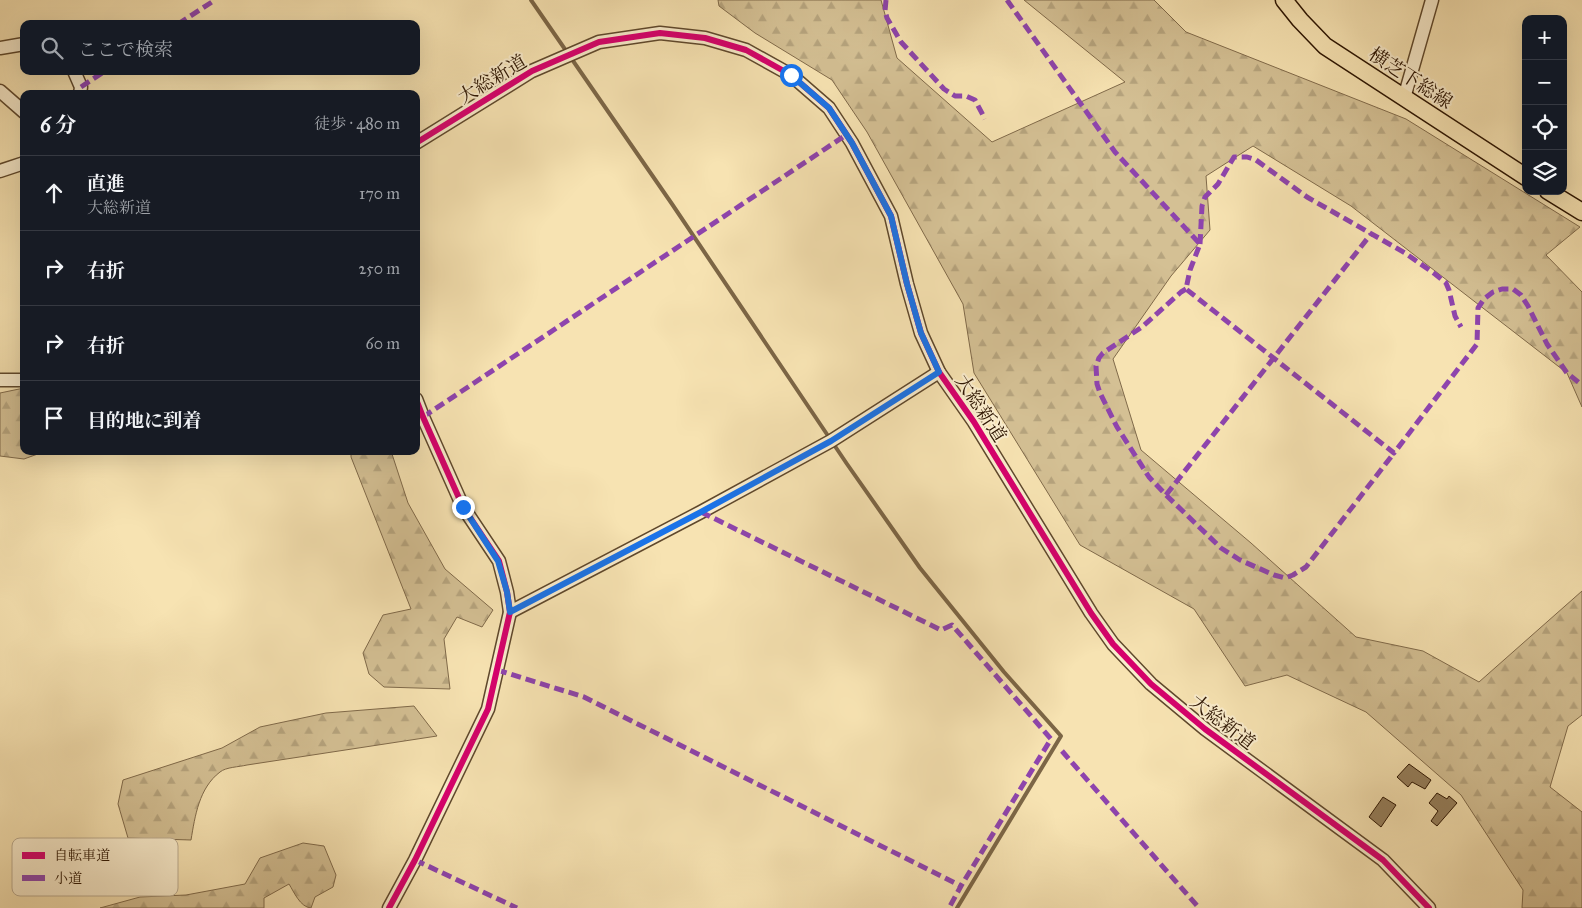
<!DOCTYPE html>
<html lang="ja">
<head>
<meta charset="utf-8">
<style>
  :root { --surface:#171b24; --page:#242831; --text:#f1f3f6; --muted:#9ea1a6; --line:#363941 }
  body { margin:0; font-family:"IM FELL Great Primer","Noto Serif JP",serif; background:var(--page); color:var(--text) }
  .controls { position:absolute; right:15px; top:15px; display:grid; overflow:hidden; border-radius:10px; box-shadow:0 5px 20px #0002 }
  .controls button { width:45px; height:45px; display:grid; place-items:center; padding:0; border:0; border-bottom:1px solid var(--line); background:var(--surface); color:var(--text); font:25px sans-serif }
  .stop { position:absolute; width:15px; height:15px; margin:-11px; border:4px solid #1a73e8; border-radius:50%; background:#fff }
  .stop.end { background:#1a73e8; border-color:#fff; box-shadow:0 1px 5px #0008 }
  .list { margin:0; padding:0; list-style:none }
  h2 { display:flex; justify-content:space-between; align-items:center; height:65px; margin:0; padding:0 20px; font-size:21px }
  h2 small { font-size:16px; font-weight:400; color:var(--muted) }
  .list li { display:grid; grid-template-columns:32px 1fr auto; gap:15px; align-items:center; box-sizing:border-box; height:75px; padding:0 20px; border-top:1px solid var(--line) }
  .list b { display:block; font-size:19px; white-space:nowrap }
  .list p { margin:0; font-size:16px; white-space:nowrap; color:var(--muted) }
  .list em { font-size:16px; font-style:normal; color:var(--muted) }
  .icon { flex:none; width:28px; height:28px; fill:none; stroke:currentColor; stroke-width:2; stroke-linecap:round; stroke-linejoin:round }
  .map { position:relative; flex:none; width:1582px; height:908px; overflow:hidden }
  .search { position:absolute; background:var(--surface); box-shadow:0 5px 20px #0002; left:20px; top:20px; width:400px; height:55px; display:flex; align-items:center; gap:12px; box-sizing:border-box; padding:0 18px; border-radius:10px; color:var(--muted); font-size:19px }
  .panel { position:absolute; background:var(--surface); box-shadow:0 5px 20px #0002; left:20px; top:90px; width:400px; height:365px; border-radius:10px }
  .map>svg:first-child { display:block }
  .forest { fill:url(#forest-firs); stroke:#806a4a }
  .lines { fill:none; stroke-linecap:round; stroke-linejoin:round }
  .stream { stroke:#7c6646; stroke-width:4 }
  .building { fill:#96805d; stroke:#2c1400 }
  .minor-casing { stroke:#5f482c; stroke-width:15 }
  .major-casing { stroke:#2c1400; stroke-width:19 }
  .minor { stroke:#faedcd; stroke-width:12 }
  .major { stroke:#f7e3b2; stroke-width:16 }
  .quiet { stroke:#8e44ad; stroke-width:5; stroke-dasharray:10 5; stroke-linecap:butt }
  .cycleway-casing { stroke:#faedcd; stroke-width:9 }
  .cycleway { stroke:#d6006c; stroke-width:6 }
  .route { stroke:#1a73e8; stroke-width:6 }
  .labels { text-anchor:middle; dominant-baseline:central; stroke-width:4; stroke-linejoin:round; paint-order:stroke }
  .street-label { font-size:19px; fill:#2c1400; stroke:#faedcd }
  .key { fill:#faedcd; stroke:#bcac90; stroke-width:1 }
  .key-label { font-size:14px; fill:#2c1400 }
</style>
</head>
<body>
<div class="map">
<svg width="1582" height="908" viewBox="0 0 1582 908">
  <defs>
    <pattern id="forest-firs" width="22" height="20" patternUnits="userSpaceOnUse" patternTransform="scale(1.25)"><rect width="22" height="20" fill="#d4c094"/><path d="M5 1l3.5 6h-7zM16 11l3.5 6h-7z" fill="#b6a47e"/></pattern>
  </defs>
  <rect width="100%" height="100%" fill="#f7e3b2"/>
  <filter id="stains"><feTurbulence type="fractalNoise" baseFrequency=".004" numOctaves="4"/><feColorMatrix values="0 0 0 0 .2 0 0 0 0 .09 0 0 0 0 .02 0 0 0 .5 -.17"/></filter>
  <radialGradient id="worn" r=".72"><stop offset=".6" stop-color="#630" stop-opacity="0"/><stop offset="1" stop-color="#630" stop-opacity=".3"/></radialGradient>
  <g class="forest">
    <polygon points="718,0 881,0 897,58 992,142 1125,82 1024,0 1154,0 1186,32 1406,119 1580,227 1546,255 1582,292 1582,407 1567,373 1351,206 1253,146 1206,176 1210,230 1171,276 1113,359 1141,450 1251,543 1356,637 1423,651 1479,682 1582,591 1582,715 1568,726 1550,787 1582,812 1582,908 1522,908 1523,890 1461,795 1366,712 1287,675 1245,686 1194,609 1080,545 974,373 963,304 867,132 832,80 755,33 719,6"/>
    <polygon points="24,388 24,451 46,451 24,459 0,456 0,393"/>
    <polygon points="351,451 391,451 408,503 445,569 493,610 482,627 457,617 444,639 450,689 384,687 369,674 363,653 383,615 411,609 351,457"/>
    <path d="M414,706L437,736L247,765C239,767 226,767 220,772C199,788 195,816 191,840L128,838L118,804L123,780L222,748L260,727L326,713Z"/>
    <path d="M303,843L324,846L336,875L333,887L315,897L311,908C300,907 294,892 289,884L264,898V908H100L140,897L186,895L245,884L260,858Z"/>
  </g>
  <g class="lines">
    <polyline class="stream" points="531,0 672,204 847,464 920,568 1004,672 1061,736 957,908"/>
  </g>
  <g class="building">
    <polygon points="1409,764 1431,780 1425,789 1412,782 1408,787 1397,777"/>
    <polygon points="1437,793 1447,799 1449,796 1457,803 1437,826 1431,821 1438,811 1429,803"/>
    <polygon points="1383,797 1396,805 1381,827 1369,817"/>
  </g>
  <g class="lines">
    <g class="minor-casing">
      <g id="minor">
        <polyline points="0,48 24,44"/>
        <polyline points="74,71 81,87 80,94"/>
        <polyline points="0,91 24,112"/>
        <polyline points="1404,98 1432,0"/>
        <polyline points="416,143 532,71 599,42 660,33 705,38 746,50 791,75 829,108 852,143 891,216 907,284 921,333 939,372 974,422 1091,613 1113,644 1151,684 1205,729 1383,860 1429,908"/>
        <polyline points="0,171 24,163"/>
        <polyline points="0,380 24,380"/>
        <polyline points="510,612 701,512 831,441 939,372"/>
        <polyline points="389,908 415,860 488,709 510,612 507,592 499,561 463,507 423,417 416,399"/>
      </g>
    </g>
    <g class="major-casing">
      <g id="major">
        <polyline points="1284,0 1300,20 1325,46 1526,177"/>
        <polyline points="1548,191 1582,212"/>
      </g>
    </g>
    <use href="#minor" class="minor"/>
    <use href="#major" class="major"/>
    <g class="quiet">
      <polyline points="886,0 885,11 887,18 901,42 944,89 955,96 966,96 975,100 985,119"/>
      <polyline points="1007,0 1115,152 1200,244 1190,270 1186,289 1394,453 1477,344 1478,308 1484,299 1493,292 1502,289 1513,289 1521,295 1528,306 1547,344 1567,373 1582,385"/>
      <polyline points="178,24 215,0"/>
      <polyline points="81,87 105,71"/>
      <polyline points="1200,244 1202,206 1205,197 1218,184 1234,157 1247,157 1256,160 1307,197 1405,253 1435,274 1446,283 1449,290 1455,316 1461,327"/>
      <polyline points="1186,289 1181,292 1142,327 1103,353 1099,358 1096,366 1097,384 1100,393 1117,427 1149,477 1166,495 1221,548 1240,560 1274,575 1285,578 1293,575 1306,567 1394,453"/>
      <polyline points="423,417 846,135"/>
      <polyline points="1166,495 1371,234"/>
      <polyline points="701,512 941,630 952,625 1051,739 961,886 949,908"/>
      <polyline points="497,670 584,697 961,886"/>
      <polyline points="1062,751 1199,908"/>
      <polyline points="415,860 517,908"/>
    </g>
    <g class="cycleway-casing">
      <g id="cycleway">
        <polyline points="416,143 532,71 599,42 660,33 705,38 746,50 791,75 829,108 852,143 891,216 907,284 921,333 939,372 974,422 1091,613 1113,644 1151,684 1205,729 1383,860 1429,908"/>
        <polyline points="389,908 415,860 488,709 510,612 507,592 499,561 463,507 423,417 416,399"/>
      </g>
    </g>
    <use href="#cycleway" class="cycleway"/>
  </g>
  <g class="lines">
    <polyline class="route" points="463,507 498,561 507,592 510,612 701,512 831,441 939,372 921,333 907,284 891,216 852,143 829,108 791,75"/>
  </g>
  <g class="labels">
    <g class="street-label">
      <text transform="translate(1411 78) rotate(33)">横芝下総線</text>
      <text transform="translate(492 79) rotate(-31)">大総新道</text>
      <text transform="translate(981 408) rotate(57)">大総新道</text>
      <text transform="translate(1223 722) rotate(38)">大総新道</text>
    </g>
  </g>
  <rect x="12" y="838" width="166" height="58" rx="8" class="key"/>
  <rect x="22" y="852" width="23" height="7" fill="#d6006c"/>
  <rect x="22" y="875" width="23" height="6" fill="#8e44ad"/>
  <g class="key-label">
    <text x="54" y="860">自転車道</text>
    <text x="54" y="883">小道</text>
  </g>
  <rect width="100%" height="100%" filter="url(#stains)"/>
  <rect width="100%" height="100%" fill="url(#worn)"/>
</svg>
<div class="controls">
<button>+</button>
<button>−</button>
<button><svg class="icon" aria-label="locate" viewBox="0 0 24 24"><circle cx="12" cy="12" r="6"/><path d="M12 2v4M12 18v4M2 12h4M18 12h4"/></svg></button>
<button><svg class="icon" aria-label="layers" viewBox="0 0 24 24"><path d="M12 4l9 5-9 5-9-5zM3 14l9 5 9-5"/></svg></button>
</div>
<div class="stop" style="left:791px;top:75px"></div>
<div class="stop end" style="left:463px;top:507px"></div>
<div class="search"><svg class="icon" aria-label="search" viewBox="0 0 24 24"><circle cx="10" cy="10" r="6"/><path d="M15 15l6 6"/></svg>ここで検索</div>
<section class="panel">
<h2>6 分<small>徒歩 · 480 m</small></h2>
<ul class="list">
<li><svg class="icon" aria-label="ahead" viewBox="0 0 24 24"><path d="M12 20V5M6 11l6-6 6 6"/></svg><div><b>直進</b><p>大総新道</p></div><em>170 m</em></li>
<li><svg class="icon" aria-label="right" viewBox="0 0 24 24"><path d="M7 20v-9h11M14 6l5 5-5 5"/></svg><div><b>右折</b></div><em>250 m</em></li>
<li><svg class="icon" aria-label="right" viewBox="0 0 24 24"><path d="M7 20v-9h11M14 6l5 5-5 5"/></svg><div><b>右折</b></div><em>60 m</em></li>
<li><svg class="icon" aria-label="arrive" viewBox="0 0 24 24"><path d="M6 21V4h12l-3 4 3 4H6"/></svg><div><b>目的地に到着</b></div></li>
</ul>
</section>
</div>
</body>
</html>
